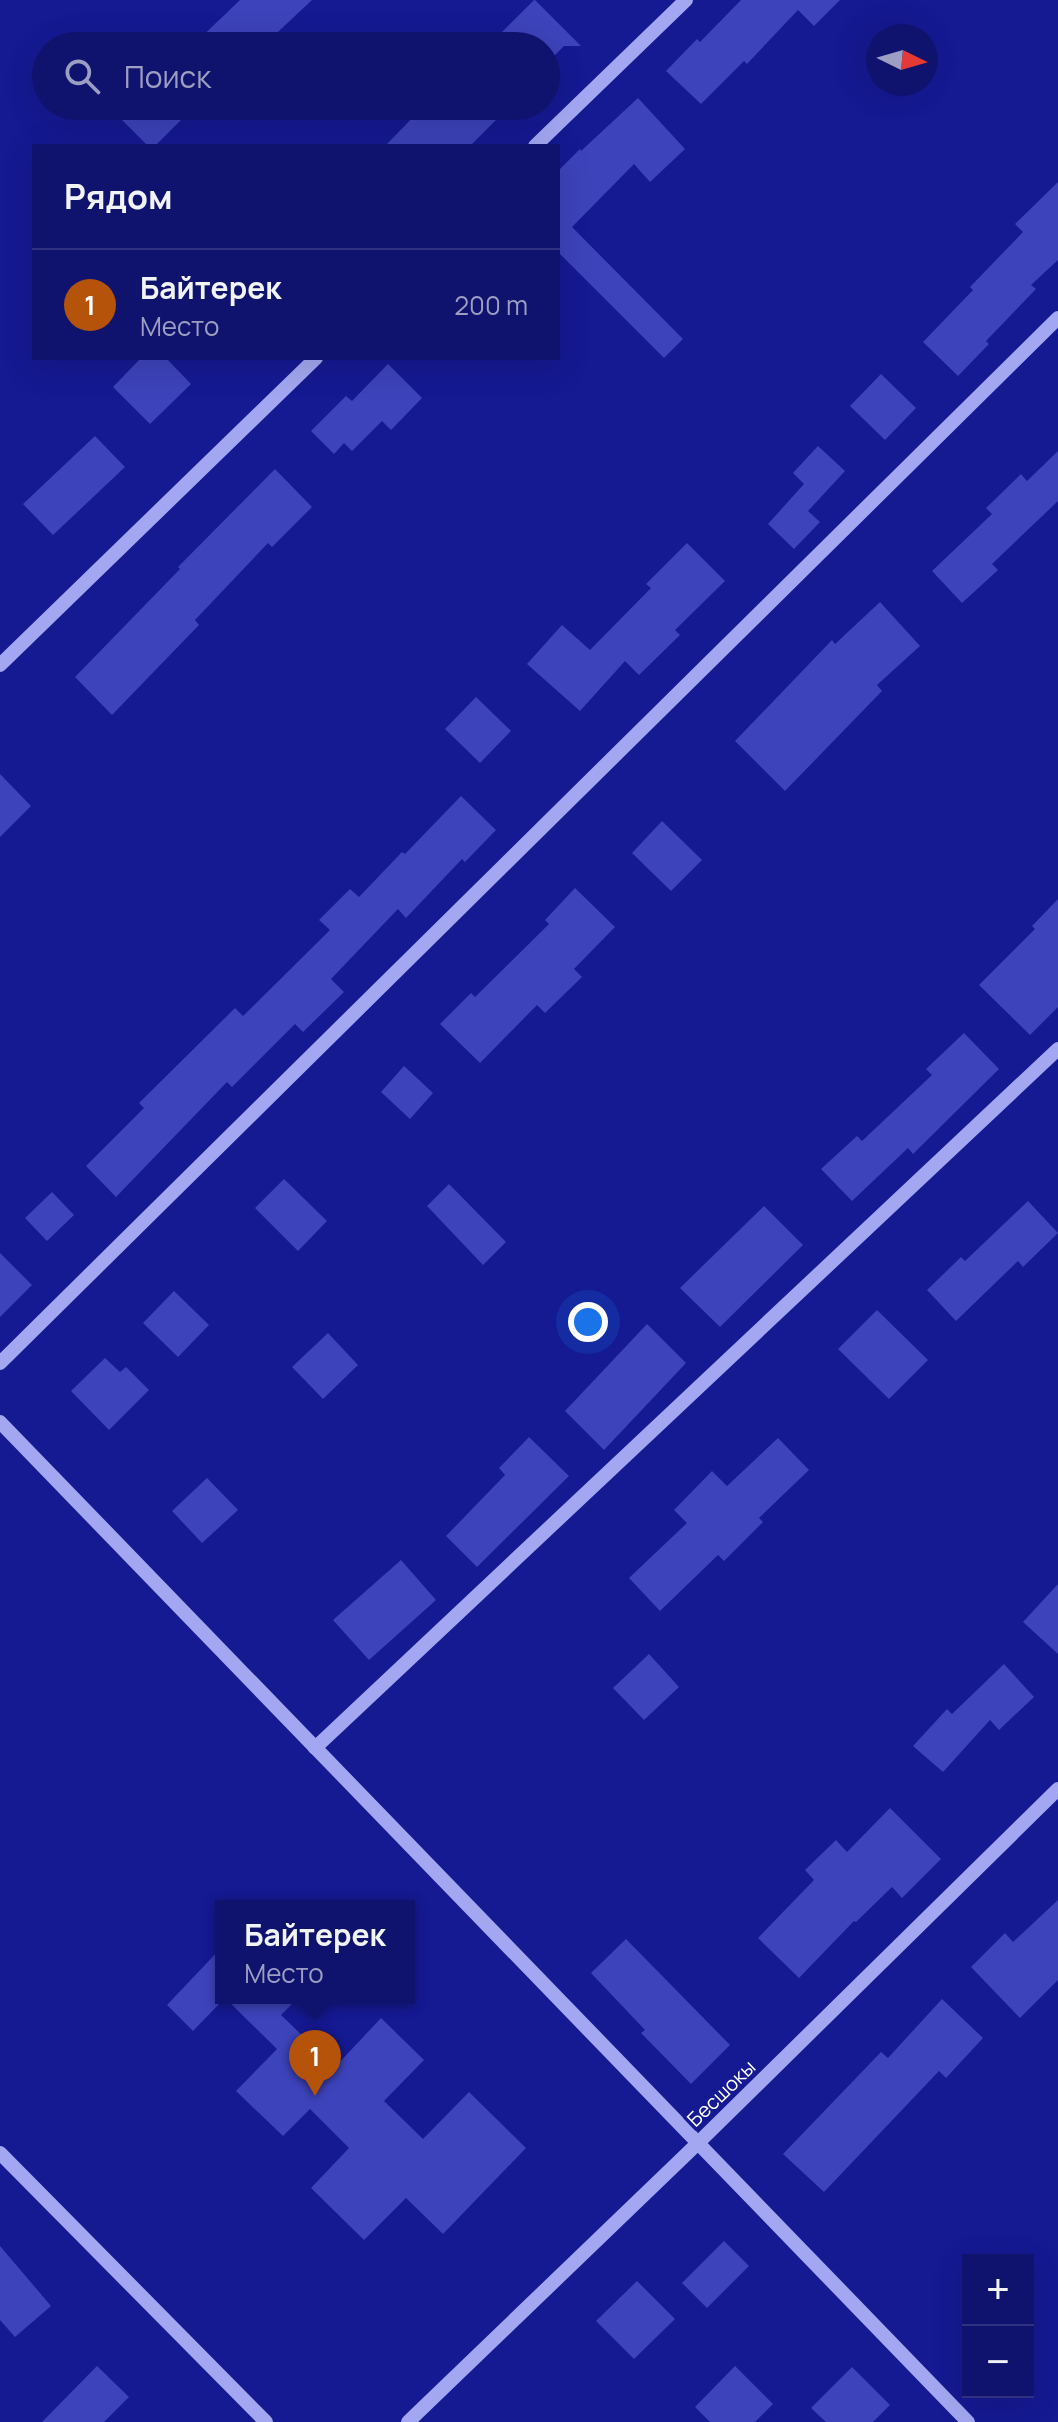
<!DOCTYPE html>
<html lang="ru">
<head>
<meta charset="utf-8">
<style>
  :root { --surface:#10136e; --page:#1e2076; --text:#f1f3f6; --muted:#9c9ec2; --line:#303281; --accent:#b45309 }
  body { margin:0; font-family:Manrope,sans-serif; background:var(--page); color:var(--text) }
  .controls { position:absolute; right:24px; bottom:24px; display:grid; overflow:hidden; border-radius:0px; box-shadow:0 8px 32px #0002 }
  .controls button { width:72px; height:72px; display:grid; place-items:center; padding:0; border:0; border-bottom:2px solid var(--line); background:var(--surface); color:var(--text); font:40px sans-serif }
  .compass { position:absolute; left:866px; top:24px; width:72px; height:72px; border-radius:50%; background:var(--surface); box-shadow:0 8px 32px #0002; rotate:95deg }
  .you { position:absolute; left:588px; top:1322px; width:28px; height:28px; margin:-20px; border:6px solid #fff; border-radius:50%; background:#1a73e8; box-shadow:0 0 0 12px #1a73e833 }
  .badge { display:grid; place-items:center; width:52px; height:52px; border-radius:50%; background:var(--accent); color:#fff; font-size:26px; font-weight:700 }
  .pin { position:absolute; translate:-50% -66px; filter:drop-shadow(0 2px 4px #0008) }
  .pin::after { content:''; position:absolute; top:42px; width:28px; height:24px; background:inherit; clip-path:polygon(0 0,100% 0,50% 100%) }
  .popup { position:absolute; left:215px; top:1900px; width:200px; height:104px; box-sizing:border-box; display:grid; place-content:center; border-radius:0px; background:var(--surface); filter:drop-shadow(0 2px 6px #0005); font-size:26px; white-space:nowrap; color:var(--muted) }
  .popup b { font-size:30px; color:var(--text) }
  .popup::after { content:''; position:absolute; left:50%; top:100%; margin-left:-16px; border:16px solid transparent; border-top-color:var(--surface) }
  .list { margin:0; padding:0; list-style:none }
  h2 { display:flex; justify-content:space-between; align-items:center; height:104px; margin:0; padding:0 32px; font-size:34px }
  h2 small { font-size:26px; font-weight:400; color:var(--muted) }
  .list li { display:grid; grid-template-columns:52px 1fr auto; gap:24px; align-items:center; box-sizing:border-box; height:112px; padding:0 32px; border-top:2px solid var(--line) }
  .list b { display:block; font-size:30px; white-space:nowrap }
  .list p { margin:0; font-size:26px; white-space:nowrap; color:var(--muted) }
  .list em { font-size:26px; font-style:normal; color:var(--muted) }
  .icon { flex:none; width:44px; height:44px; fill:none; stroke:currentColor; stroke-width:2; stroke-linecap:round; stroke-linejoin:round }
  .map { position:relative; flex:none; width:1058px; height:2422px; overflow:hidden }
  .search { position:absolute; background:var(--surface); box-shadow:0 8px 32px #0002; left:32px; top:32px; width:528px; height:88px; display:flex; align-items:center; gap:20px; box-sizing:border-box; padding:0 28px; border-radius:44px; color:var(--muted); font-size:30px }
  .panel { position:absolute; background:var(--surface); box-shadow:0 8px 32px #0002; left:32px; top:144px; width:528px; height:216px; border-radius:0px }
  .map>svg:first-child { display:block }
  .building { fill:#3d43ba }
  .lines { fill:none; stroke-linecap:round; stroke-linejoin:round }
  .minor { stroke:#a3a7f1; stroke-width:14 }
  .labels { text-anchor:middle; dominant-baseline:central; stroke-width:7; stroke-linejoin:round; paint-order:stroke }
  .street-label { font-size:20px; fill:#fff; stroke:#151992 }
</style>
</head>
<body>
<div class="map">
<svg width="1058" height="2422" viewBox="0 0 1058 2422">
  <rect width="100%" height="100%" fill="#151992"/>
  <g class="building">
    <polygon points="240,0 312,0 263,46 192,46"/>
    <polygon points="534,0 535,0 581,46 564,46 546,64 546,46 488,46"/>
    <polygon points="741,0 840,0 814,26 798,10 747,64 744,61 701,104 666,71 697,39 700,42"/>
    <polygon points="638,98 685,149 650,182 634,164 572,227 683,339 664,358 558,252 558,171 580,149 581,151"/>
    <polygon points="108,106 195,106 155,146 148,146"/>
    <polygon points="424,106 510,106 470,146 385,146"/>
    <polygon points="1058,182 1058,260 1031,285 1036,289 986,341 989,344 958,376 923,342 973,290 970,287 1023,232 1015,224"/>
    <polygon points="141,358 166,358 191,384 150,424 113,387"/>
    <polygon points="388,364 422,398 391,430 382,421 352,451 344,443 334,454 311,431 346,396 352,401"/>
    <polygon points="881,374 916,408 885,440 850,406"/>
    <polygon points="95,436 125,467 53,535 23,504"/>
    <polygon points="818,446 845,471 808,511 820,522 794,549 768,524 804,484 793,473"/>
    <polygon points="1058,451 1058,501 992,564 998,570 962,603 932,571 992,514 986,508 1021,474 1027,481"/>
    <polygon points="275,469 312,507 272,547 268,543 195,620 199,625 112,715 75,677 180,569 178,567"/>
    <polygon points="687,543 725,581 675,630 680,635 639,675 625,661 580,711 527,664 562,625 590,650 651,588 646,584"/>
    <polygon points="880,602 920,646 877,685 882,691 785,791 735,741 832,640 835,644"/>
    <polygon points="476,697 511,731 480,763 445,729"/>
    <polygon points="0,774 31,806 0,837"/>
    <polygon points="461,796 496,830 465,862 462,859 406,918 398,909 331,979 344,992 303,1032 295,1024 232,1087 227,1082 116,1197 86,1166 144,1108 139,1103 235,1008 243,1016 330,930 319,920 350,889 359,897 402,852 405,854"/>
    <polygon points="662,821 702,860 671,891 632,853"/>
    <polygon points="575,888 615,927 574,969 582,977 545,1013 537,1005 480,1063 440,1024 471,993 475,997 549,924 545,920"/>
    <polygon points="1058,899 1058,1007 1030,1035 979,985 1035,929 1032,926"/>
    <polygon points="964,1033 999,1069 913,1154 908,1148 852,1201 821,1169 857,1136 862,1141 932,1075 926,1069"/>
    <polygon points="404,1066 433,1093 410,1119 381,1092"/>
    <polygon points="284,1179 327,1221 298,1251 255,1208"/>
    <polygon points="449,1184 506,1242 483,1265 427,1206"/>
    <polygon points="52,1192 74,1215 47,1241 25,1218"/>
    <polygon points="1028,1201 1058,1233 1023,1267 1018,1261 956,1321 927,1290 961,1257 965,1261"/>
    <polygon points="764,1206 803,1245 720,1327 680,1288"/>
    <polygon points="0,1253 32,1285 0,1317"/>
    <polygon points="174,1291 209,1325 178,1357 143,1323"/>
    <polygon points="877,1310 928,1360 889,1399 838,1349"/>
    <polygon points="647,1324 686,1363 604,1450 565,1411"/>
    <polygon points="328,1333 358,1365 323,1399 292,1367"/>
    <polygon points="105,1358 120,1372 126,1367 149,1390 109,1430 71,1391"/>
    <polygon points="529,1437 569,1476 477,1567 446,1536 505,1475 499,1468"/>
    <polygon points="778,1438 809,1470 759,1518 763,1522 724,1561 718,1555 660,1611 629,1578 687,1523 674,1510 712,1471 727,1486"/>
    <polygon points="207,1478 238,1510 202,1543 172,1511"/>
    <polygon points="401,1560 436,1600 369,1660 333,1620"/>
    <polygon points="1058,1584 1058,1654 1023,1622"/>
    <polygon points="649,1654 679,1687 644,1720 613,1688"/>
    <polygon points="1004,1664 1034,1697 999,1730 990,1720 943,1772 913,1746 947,1709 952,1714"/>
    <polygon points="890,1808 941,1859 902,1898 892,1887 856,1922 854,1921 799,1978 758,1938 814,1880 805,1870 836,1840 847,1852"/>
    <polygon points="1058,1900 1058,1980 1020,2018 971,1967 1005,1933 1013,1942"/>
    <polygon points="626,1939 730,2045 691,2084 641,2033 645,2030 591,1973"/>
    <polygon points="221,1948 221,2002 193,2031 167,2005"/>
    <polygon points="225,1998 298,1998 281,2015 335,2067 381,2018 424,2060 384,2101 423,2139 469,2092 526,2148 443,2234 406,2198 364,2240 311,2188 349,2148 310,2109 283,2136 236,2091 277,2049"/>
    <polygon points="942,1999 983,2038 946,2078 939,2071 824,2192 783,2154 881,2052 888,2058"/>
    <polygon points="724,2241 749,2266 707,2308 682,2283"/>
    <polygon points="0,2246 51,2306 15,2337 0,2320"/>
    <polygon points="637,2281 675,2319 634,2359 596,2321"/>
    <polygon points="97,2366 129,2397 104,2422 42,2422"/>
    <polygon points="735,2366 773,2404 755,2422 710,2422 695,2407"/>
    <polygon points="852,2367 890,2405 873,2422 826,2422 811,2408"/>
  </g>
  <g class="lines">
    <g class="minor">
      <polyline points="535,146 686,0"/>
      <polyline points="0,665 316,358"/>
      <polyline points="0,1363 1058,318"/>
      <polyline points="0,1422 968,2422"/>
      <polyline points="315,1748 1058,1049"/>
      <polyline points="0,2153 266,2422"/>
      <polyline points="408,2422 698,2143 1058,1789"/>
    </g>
  </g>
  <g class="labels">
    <g class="street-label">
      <text transform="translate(721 2093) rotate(-44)">Бесшокы</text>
    </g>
  </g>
</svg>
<div class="controls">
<button>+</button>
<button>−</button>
</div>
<svg class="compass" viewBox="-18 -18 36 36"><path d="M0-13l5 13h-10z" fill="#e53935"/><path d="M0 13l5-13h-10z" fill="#9c9ec2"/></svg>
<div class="you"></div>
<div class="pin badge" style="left:315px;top:2096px">1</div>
<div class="popup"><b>Байтерек</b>Место</div>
<div class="search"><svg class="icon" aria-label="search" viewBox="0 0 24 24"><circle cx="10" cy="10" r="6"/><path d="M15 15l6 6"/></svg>Поиск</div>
<section class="panel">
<h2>Рядом<small></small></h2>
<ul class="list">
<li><span class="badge">1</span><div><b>Байтерек</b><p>Место</p></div><em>200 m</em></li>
</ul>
</section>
</div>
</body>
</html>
